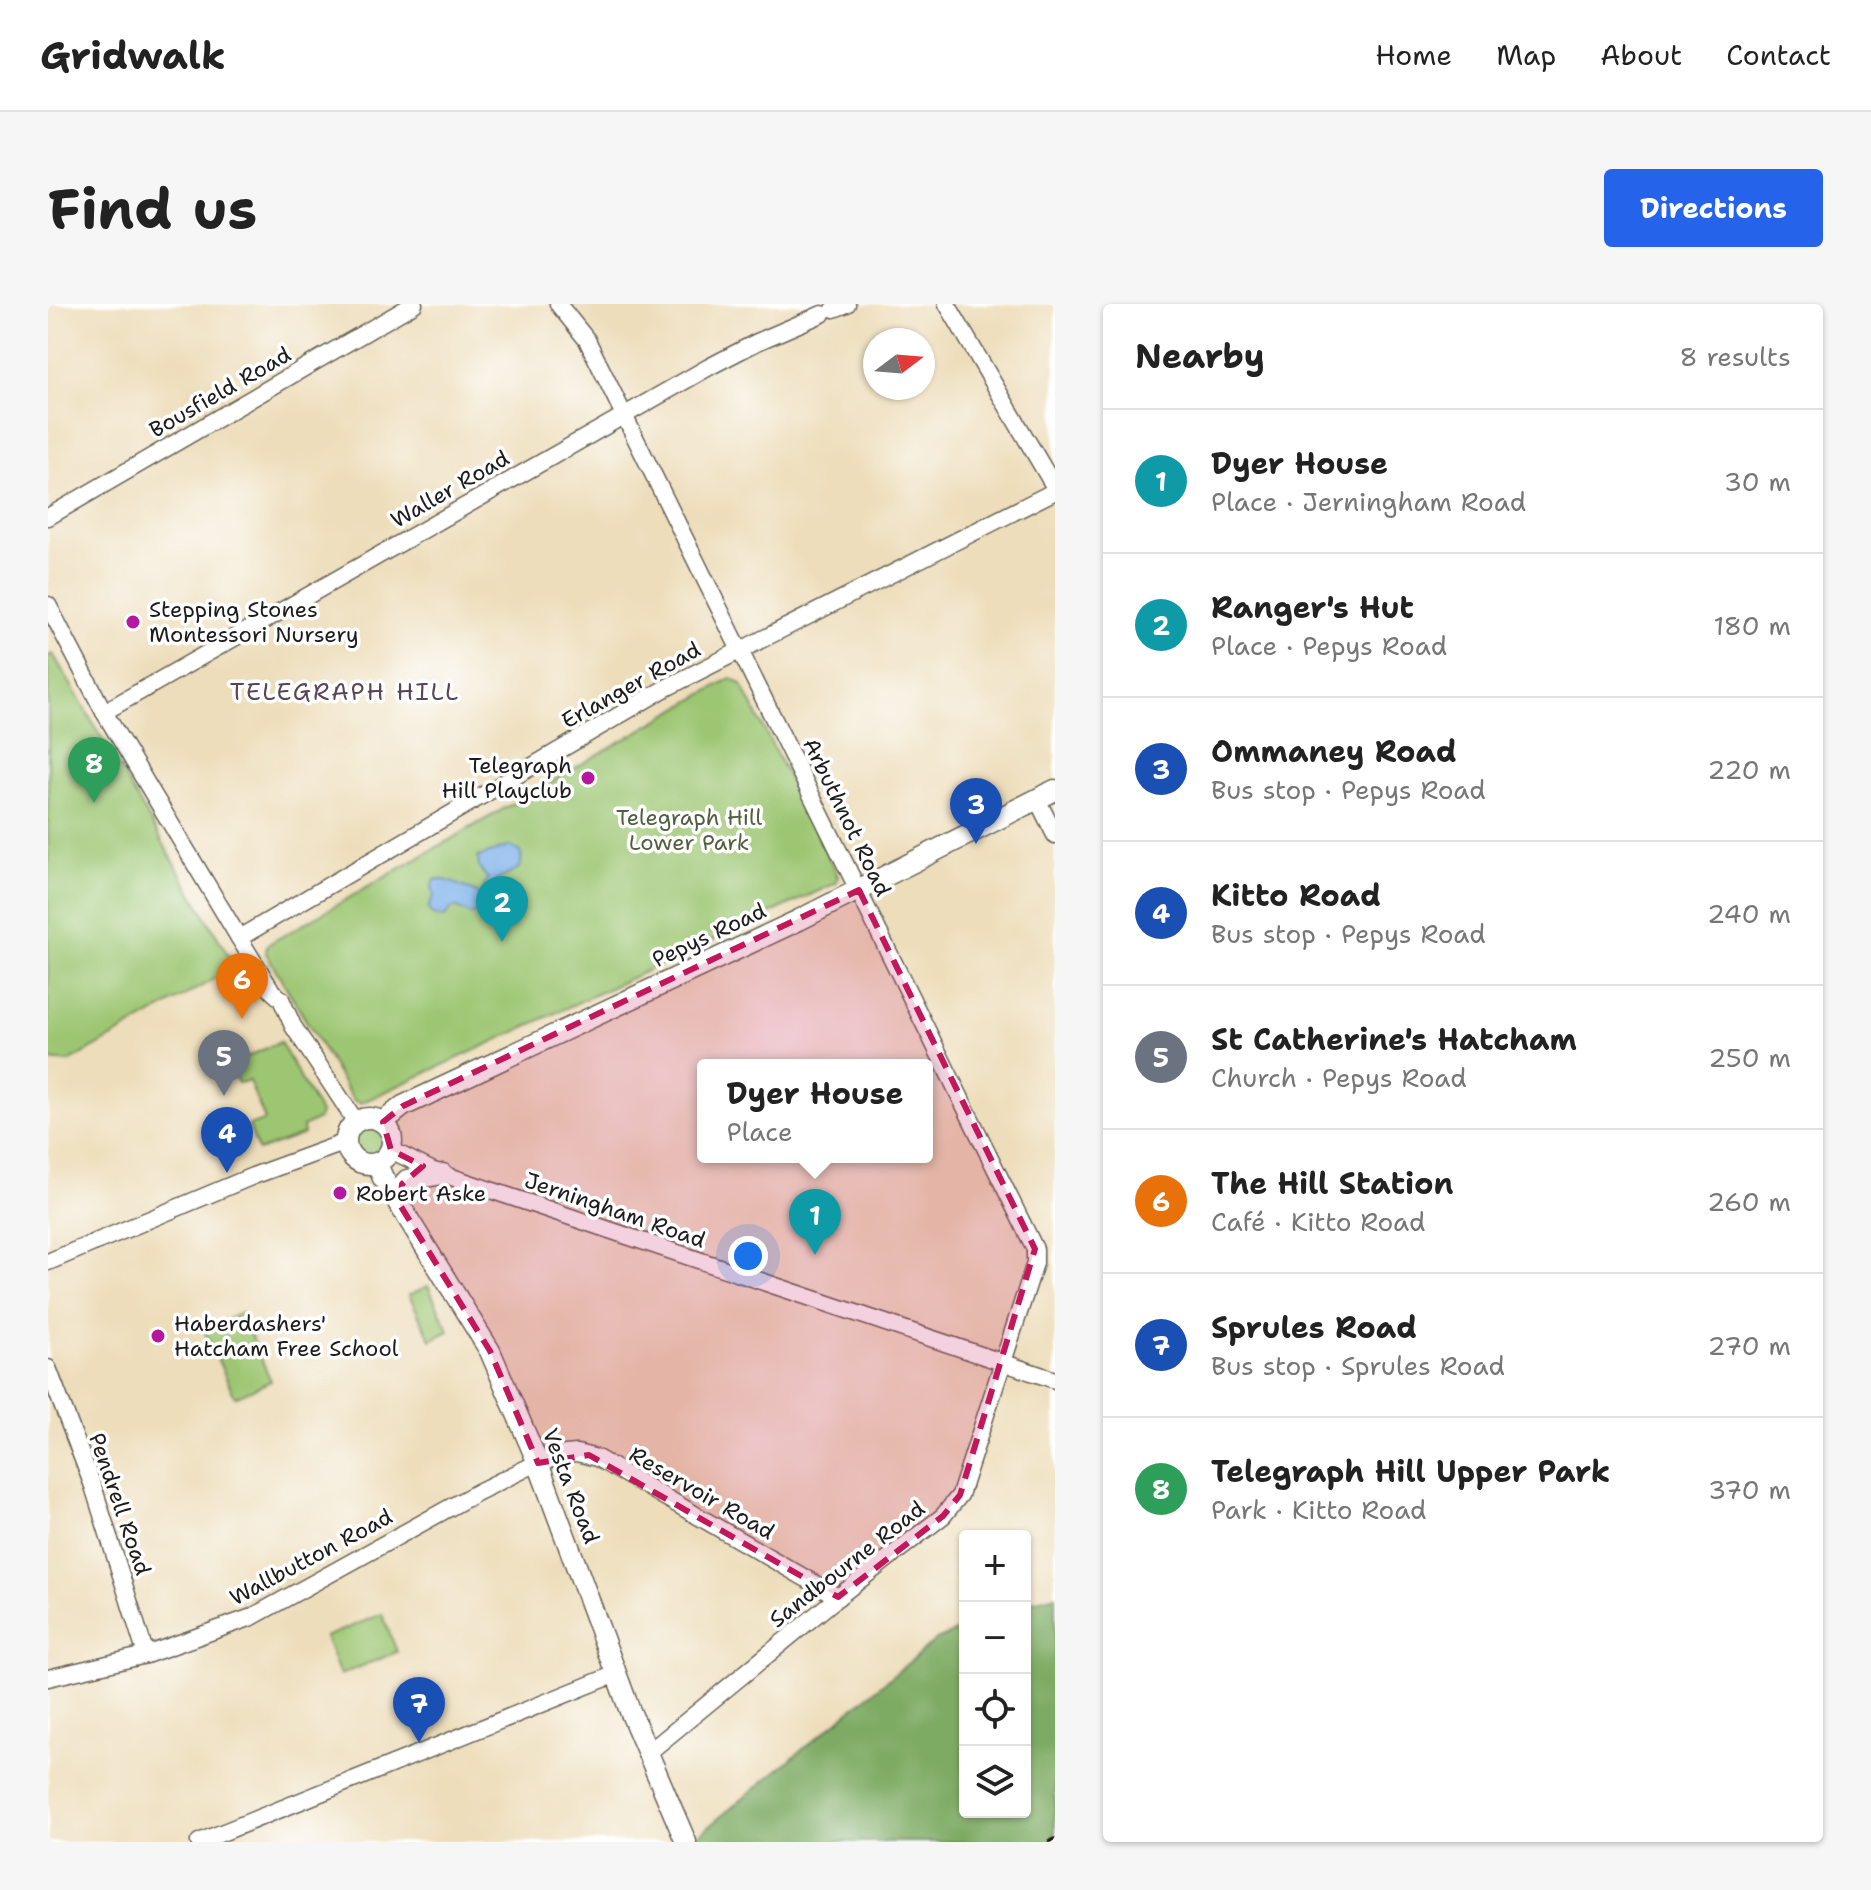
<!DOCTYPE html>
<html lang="en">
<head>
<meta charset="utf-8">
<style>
  :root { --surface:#fff; --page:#f6f6f6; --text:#222; --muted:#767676; --line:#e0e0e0; --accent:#2563eb }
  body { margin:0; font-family:"Shantell Sans",sans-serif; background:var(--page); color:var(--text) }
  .controls { position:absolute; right:24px; bottom:24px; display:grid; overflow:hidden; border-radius:8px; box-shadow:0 2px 6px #0004 }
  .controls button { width:72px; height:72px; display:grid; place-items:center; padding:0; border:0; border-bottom:2px solid var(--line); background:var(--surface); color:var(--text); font:40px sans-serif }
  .compass { position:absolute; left:815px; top:24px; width:72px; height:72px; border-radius:50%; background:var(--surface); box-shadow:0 2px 6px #0004; rotate:74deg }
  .you { position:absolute; left:700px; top:952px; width:28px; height:28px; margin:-20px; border:6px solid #fff; border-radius:50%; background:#1a73e8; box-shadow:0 0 0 12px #1a73e833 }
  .badge { display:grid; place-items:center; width:52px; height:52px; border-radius:50%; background:var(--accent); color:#fff; font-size:26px; font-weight:700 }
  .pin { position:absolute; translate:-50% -66px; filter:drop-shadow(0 2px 4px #0008) }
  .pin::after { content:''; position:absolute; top:42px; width:28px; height:24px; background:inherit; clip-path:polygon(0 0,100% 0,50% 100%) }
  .popup { position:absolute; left:649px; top:755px; width:236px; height:104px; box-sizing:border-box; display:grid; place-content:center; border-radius:8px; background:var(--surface); filter:drop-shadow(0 2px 6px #0005); font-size:26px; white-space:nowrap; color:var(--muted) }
  .popup b { font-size:30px; color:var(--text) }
  .popup::after { content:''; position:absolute; left:50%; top:100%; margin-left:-16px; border:16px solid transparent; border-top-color:var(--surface) }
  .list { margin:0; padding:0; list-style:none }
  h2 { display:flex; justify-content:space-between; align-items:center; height:104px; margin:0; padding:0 32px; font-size:34px }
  h2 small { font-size:26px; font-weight:400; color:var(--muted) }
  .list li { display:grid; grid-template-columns:52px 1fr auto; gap:24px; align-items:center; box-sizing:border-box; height:144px; padding:0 32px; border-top:2px solid var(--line) }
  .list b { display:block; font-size:30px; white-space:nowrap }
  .list p { margin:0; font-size:26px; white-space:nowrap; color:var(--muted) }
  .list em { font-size:26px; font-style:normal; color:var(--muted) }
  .icon { flex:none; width:44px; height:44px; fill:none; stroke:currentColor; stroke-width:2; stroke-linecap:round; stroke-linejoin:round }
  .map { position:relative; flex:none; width:1007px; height:1538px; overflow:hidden; border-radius:8px }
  header { display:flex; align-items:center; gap:48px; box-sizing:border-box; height:112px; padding:0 40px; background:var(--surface); border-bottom:2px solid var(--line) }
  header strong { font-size:38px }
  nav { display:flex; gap:44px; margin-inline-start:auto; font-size:28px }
  .intro { display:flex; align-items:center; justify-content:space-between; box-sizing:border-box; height:192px; padding:0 48px }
  h1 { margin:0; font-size:56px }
  .button { padding:20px 36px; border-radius:8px; background:var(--accent); color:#fff; font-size:28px; font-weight:700 }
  main { display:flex; gap:48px; padding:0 48px }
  aside { flex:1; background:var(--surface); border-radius:8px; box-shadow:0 2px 6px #0004 }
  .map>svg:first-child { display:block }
  .green { fill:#9dc672; stroke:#5c7147; stroke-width:2 }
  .forest { fill:#7eab64; stroke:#4d6440; stroke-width:2 }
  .water { fill:#7ab0e9; stroke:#4b6682; stroke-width:2 }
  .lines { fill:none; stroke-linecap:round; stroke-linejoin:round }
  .minor-casing { stroke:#656053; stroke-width:19 }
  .tertiary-casing { stroke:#656053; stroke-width:23 }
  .minor { stroke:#fff; stroke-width:16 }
  .tertiary { stroke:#fff; stroke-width:20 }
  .rail { stroke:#1c1c1c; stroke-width:4 }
  .marked { fill:#c2185b; fill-opacity:0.2; stroke:#c2185b; stroke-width:6; stroke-dasharray:16 10; stroke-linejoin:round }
  .poi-dot { fill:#b5179e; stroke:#fff; stroke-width:3 }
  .labels { text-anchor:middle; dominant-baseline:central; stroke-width:7; stroke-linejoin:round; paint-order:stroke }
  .street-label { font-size:22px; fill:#1c1c1c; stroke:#fff }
  .poi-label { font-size:22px; fill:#1c1c1c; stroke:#fff; text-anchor:start }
  .park-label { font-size:22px; fill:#50603e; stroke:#fff }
  .neighbourhood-label { font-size:24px; letter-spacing:2px; fill:#594554; stroke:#fff }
</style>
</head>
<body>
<header>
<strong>Gridwalk</strong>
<nav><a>Home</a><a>Map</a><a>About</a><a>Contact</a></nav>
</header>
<div class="intro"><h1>Find us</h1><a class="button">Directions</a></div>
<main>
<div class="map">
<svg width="1007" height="1538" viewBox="0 0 1007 1538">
  <rect width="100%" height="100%" fill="#fff"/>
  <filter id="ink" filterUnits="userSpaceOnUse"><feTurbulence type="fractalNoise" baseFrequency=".0125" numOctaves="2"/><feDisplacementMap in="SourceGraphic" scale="16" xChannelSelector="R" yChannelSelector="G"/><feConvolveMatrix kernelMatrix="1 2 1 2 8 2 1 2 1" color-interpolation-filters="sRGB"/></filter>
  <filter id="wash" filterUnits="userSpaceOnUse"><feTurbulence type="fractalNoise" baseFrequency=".006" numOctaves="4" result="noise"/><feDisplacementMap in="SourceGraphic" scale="32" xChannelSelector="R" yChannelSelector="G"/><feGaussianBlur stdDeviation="1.8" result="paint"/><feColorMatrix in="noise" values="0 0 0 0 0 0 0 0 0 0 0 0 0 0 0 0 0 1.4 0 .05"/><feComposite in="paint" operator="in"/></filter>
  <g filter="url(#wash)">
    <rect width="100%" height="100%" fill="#edddba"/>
    <g class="green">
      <polygon points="5,350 187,663 21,758 0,756 0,352"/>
      <polygon points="683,374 693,379 790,572 788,579 313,799 305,796 218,649 219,641"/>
      <polygon points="232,738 272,809 270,815 255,823 256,830 210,847 201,822 217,816 201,777 190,779 181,761"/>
      <circle cx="322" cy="837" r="16"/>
      <polygon points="380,982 401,1027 383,1036 361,991"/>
      <polygon points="193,1009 223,1077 187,1093 156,1026"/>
      <polygon points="334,1310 349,1348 292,1371 277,1333"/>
    </g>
    <polygon class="forest" points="1007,1291 1007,1538 652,1538 649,1532 888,1336 917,1324 917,1508 977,1508 977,1299"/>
    <path class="water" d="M462,542L472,548C482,575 441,567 439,593C439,597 440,602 440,606L423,611L407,603L403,605L396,614L384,611L380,604L386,592L384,581L388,575C399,575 423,586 433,591L440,575L431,564L430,553Z"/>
  </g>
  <g filter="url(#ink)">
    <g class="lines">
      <g class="minor-casing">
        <g id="minor">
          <polyline points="510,0 539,36 987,945 987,959 912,1191 895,1212 790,1293 601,1448"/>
          <polyline points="899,0 1007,184"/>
          <polyline points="786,5 799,0"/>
          <polyline points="0,213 366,0"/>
          <polyline points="0,301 56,408 191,634 224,687 233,695 245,722 308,818"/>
          <polyline points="56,408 661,63 709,38 774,10"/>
          <polyline points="989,495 1007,531"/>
          <polyline points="191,634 616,385 1007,187"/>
          <polyline points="343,846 383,866 1007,1076"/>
          <polyline points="0,958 205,872 298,838"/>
          <polyline points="0,1064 45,1182 98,1351"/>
          <polyline points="0,1374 98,1351 204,1313 430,1188 481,1163 517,1150 529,1149 549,1154 790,1293"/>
          <polyline points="151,1538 568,1370"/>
        </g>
      </g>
      <g class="tertiary-casing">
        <g id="tertiary">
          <circle cx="321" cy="837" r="23"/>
          <polyline points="335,818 355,802 751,616 1007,486"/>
          <polyline points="329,860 335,874 442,1047 490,1159 582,1407 638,1538"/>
          <polyline points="352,901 352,887 359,876 395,870"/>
        </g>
      </g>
      <use href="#minor" class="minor"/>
      <use href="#tertiary" class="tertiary"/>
      <polyline class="rail" points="1002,1538 1007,1535"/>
    </g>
  </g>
  <path class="marked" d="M811,586L987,945L912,1191L895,1212L790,1293L541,1151L490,1159L442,1047L352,901L354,880L375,862L343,846L335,818L355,802Z"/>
  <g class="poi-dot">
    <circle cx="85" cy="318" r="8"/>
    <circle cx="540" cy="474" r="8"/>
    <circle cx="292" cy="889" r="8"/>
    <circle cx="110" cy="1032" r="8"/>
  </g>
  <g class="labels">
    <g class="street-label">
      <text transform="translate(172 88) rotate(-30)">Bousfield Road</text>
      <text transform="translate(402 185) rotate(-30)">Waller Road</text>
      <text transform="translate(583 381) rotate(-29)">Erlanger Road</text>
      <text transform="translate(799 513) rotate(64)">Arbuthnot Road</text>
      <text transform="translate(661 631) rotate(-25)">Pepys Road</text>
      <text transform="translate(567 906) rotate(19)">Jerningham Road</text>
      <text transform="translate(523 1182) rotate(69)">Vesta Road</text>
      <text transform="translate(654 1189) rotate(30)">Reservoir Road</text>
      <text transform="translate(72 1200) rotate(71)">Pendrell Road</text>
      <text transform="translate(263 1253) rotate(-28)">Wallbutton Road</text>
      <text transform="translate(799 1260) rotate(-38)">Sandbourne Road</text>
    </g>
    <g class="poi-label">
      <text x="101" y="305">Stepping Stones<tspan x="101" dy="25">Montessori Nursery</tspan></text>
      <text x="524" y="461" text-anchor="end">Telegraph<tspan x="524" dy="25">Hill Playclub</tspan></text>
      <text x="308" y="889">Robert Aske</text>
      <text x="126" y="1019">Haberdashers'<tspan x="126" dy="25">Hatcham Free School</tspan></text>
    </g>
    <g class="park-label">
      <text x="641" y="513">Telegraph Hill<tspan x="641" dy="25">Lower Park</tspan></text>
    </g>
    <g class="neighbourhood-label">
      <text x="297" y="388">TELEGRAPH HILL</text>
    </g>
  </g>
</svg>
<div class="controls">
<button>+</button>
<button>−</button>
<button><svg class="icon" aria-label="locate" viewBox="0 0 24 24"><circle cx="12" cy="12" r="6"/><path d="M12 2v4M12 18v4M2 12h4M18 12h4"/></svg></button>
<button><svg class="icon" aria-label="layers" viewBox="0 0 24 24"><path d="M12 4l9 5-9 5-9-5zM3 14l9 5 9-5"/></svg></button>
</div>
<svg class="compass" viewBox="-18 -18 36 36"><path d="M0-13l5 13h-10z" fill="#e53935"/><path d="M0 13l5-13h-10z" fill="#767676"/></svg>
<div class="you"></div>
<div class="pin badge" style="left:767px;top:951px;background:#0f9aa8">1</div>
<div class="popup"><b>Dyer House</b>Place</div>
<div class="pin badge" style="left:454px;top:638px;background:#0f9aa8">2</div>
<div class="pin badge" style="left:928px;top:540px;background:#1a4fb4">3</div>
<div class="pin badge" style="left:179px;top:869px;background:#1a4fb4">4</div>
<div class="pin badge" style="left:176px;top:792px;background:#6b7280">5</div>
<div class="pin badge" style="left:194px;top:715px;background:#e8710a">6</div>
<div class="pin badge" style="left:371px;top:1439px;background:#1a4fb4">7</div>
<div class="pin badge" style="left:46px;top:499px;background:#2e9e5b">8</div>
</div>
<aside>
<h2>Nearby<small>8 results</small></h2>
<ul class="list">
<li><span class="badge" style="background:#0f9aa8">1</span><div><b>Dyer House</b><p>Place · Jerningham Road</p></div><em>30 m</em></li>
<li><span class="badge" style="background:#0f9aa8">2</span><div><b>Ranger's Hut</b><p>Place · Pepys Road</p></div><em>180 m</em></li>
<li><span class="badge" style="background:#1a4fb4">3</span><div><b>Ommaney Road</b><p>Bus stop · Pepys Road</p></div><em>220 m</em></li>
<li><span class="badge" style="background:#1a4fb4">4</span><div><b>Kitto Road</b><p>Bus stop · Pepys Road</p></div><em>240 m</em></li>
<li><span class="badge" style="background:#6b7280">5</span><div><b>St Catherine's Hatcham</b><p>Church · Pepys Road</p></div><em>250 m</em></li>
<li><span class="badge" style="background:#e8710a">6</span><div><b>The Hill Station</b><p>Café · Kitto Road</p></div><em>260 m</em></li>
<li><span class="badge" style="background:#1a4fb4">7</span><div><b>Sprules Road</b><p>Bus stop · Sprules Road</p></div><em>270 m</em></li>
<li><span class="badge" style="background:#2e9e5b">8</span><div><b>Telegraph Hill Upper Park</b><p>Park · Kitto Road</p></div><em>370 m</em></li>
</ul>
</aside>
</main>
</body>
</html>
